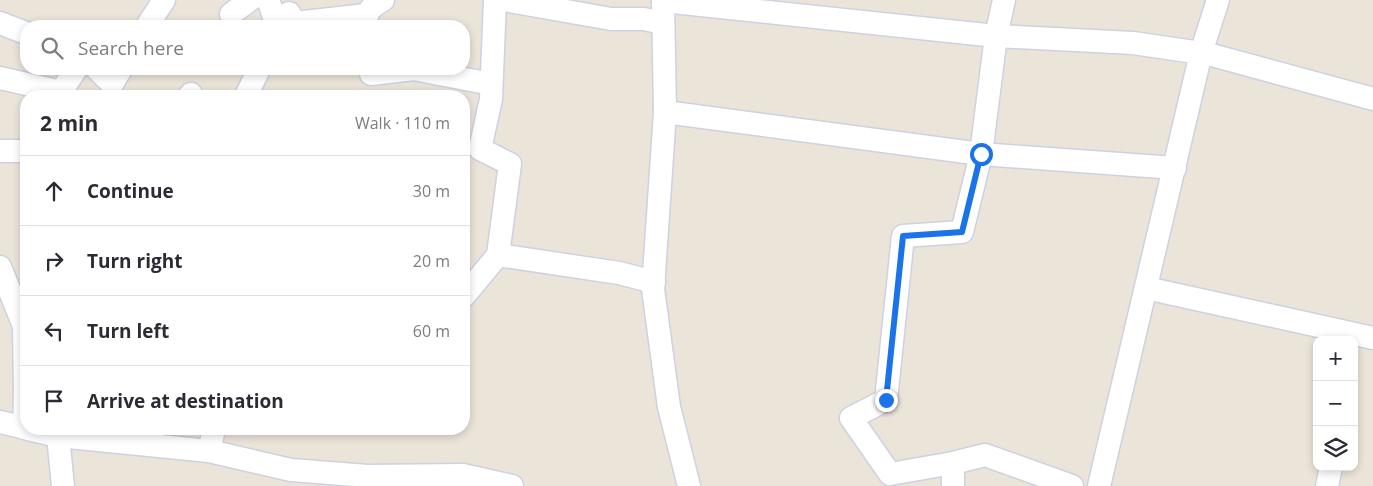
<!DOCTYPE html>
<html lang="en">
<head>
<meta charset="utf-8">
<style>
  :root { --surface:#fff; --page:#f7f7f7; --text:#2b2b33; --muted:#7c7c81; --line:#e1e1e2 }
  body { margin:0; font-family:"Open Sans",sans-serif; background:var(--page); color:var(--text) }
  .controls { position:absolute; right:15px; bottom:15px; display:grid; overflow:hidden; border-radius:10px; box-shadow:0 2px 8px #0003 }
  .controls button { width:45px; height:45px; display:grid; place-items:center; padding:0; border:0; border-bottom:1px solid var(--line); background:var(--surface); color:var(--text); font:25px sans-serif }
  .stop { position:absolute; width:15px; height:15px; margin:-11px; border:4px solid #1a73e8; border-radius:50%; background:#fff }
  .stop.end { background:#1a73e8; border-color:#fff; box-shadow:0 1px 5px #0008 }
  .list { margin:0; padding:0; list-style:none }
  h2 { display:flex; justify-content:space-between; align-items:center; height:65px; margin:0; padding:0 20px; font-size:21px }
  h2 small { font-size:16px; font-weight:400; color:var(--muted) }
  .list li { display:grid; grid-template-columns:32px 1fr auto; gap:15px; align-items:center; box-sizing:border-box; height:70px; padding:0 20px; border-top:1px solid var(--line) }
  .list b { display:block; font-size:19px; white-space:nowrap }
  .list em { font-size:16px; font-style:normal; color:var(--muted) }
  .icon { flex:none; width:28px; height:28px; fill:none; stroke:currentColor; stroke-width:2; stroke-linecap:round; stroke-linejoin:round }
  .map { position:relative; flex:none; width:1373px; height:486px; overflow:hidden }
  .search { position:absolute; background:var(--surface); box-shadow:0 2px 8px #0003; left:20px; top:20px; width:450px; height:55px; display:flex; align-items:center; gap:12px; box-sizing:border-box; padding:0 18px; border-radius:20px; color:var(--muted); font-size:19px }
  .panel { position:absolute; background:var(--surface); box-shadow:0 2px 8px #0003; left:20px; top:90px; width:450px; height:345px; border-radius:20px }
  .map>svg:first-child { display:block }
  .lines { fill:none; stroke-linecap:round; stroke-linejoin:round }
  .minor-casing { stroke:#ced1e1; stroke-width:25 }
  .minor { stroke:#fff; stroke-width:22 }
  .route { stroke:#1a73e8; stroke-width:6 }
</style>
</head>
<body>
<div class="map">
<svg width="1373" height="486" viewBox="0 0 1373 486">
  <rect width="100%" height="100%" fill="#ebe4d9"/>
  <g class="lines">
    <g class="minor-casing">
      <g id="minor">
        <polyline points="267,0 269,2 275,20 289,13 295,23"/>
        <polyline points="504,0 611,19 644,19 663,23"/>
        <polyline points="663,0 665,112 653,289 669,407 689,486"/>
        <polyline points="1004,0 996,36 981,154 962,232 903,236 886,400 851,418 890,474 953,463 985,455 1072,486"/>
        <polyline points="663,1 996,36 1133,43 1208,54 1373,99"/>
        <polyline points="231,14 250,0"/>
        <polyline points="0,23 26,33"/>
        <polyline points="147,26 164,0"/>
        <polyline points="292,26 295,23 366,15"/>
        <path d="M366,26C366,12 370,7 383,0"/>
        <polyline points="97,69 112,84 121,69"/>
        <polyline points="371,74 414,69 491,84"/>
        <polyline points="0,78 61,92"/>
        <polyline points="61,96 61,92 76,69"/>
        <polyline points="189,96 191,94"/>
        <polyline points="246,96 259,69"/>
        <polyline points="665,112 981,154 1175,168"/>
        <polyline points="0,151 26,151"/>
        <polyline points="498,255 619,273 654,282"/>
        <polyline points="0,267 24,326 25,392 24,428"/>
        <polyline points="1146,288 1373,338"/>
        <polyline points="464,296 498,255 510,164 480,149 491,99 495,0"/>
        <polyline points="0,422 26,428"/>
        <polyline points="28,429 58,436 209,451 291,470 368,476 463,475 512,486"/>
        <polyline points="58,436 63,486"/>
        <polyline points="209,451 214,429"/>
        <polyline points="953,463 953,486"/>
        <polyline points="1099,486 1201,53 1218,0"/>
        <polyline points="1327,486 1331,467"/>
      </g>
    </g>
    <use href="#minor" class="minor"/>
  </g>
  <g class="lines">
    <polyline class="route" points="886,400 903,236 962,232 981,154"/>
  </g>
</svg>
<div class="controls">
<button>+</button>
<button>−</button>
<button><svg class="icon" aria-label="layers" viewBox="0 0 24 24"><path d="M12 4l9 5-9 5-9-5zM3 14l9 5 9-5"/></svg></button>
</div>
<div class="stop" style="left:981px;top:154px"></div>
<div class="stop end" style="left:886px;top:400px"></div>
<div class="search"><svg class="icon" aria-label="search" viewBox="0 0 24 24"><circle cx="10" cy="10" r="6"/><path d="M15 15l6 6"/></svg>Search here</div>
<section class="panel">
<h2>2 min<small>Walk · 110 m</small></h2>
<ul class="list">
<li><svg class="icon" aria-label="ahead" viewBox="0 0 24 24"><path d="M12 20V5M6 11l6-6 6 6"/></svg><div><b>Continue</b></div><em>30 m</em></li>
<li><svg class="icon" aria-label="right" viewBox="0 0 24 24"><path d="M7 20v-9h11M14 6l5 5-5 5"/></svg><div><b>Turn right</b></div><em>20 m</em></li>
<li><svg class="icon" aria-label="left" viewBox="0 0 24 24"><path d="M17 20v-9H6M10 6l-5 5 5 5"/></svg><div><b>Turn left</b></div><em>60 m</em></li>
<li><svg class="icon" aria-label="arrive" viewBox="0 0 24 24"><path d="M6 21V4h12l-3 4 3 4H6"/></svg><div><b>Arrive at destination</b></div></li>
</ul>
</section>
</div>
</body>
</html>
